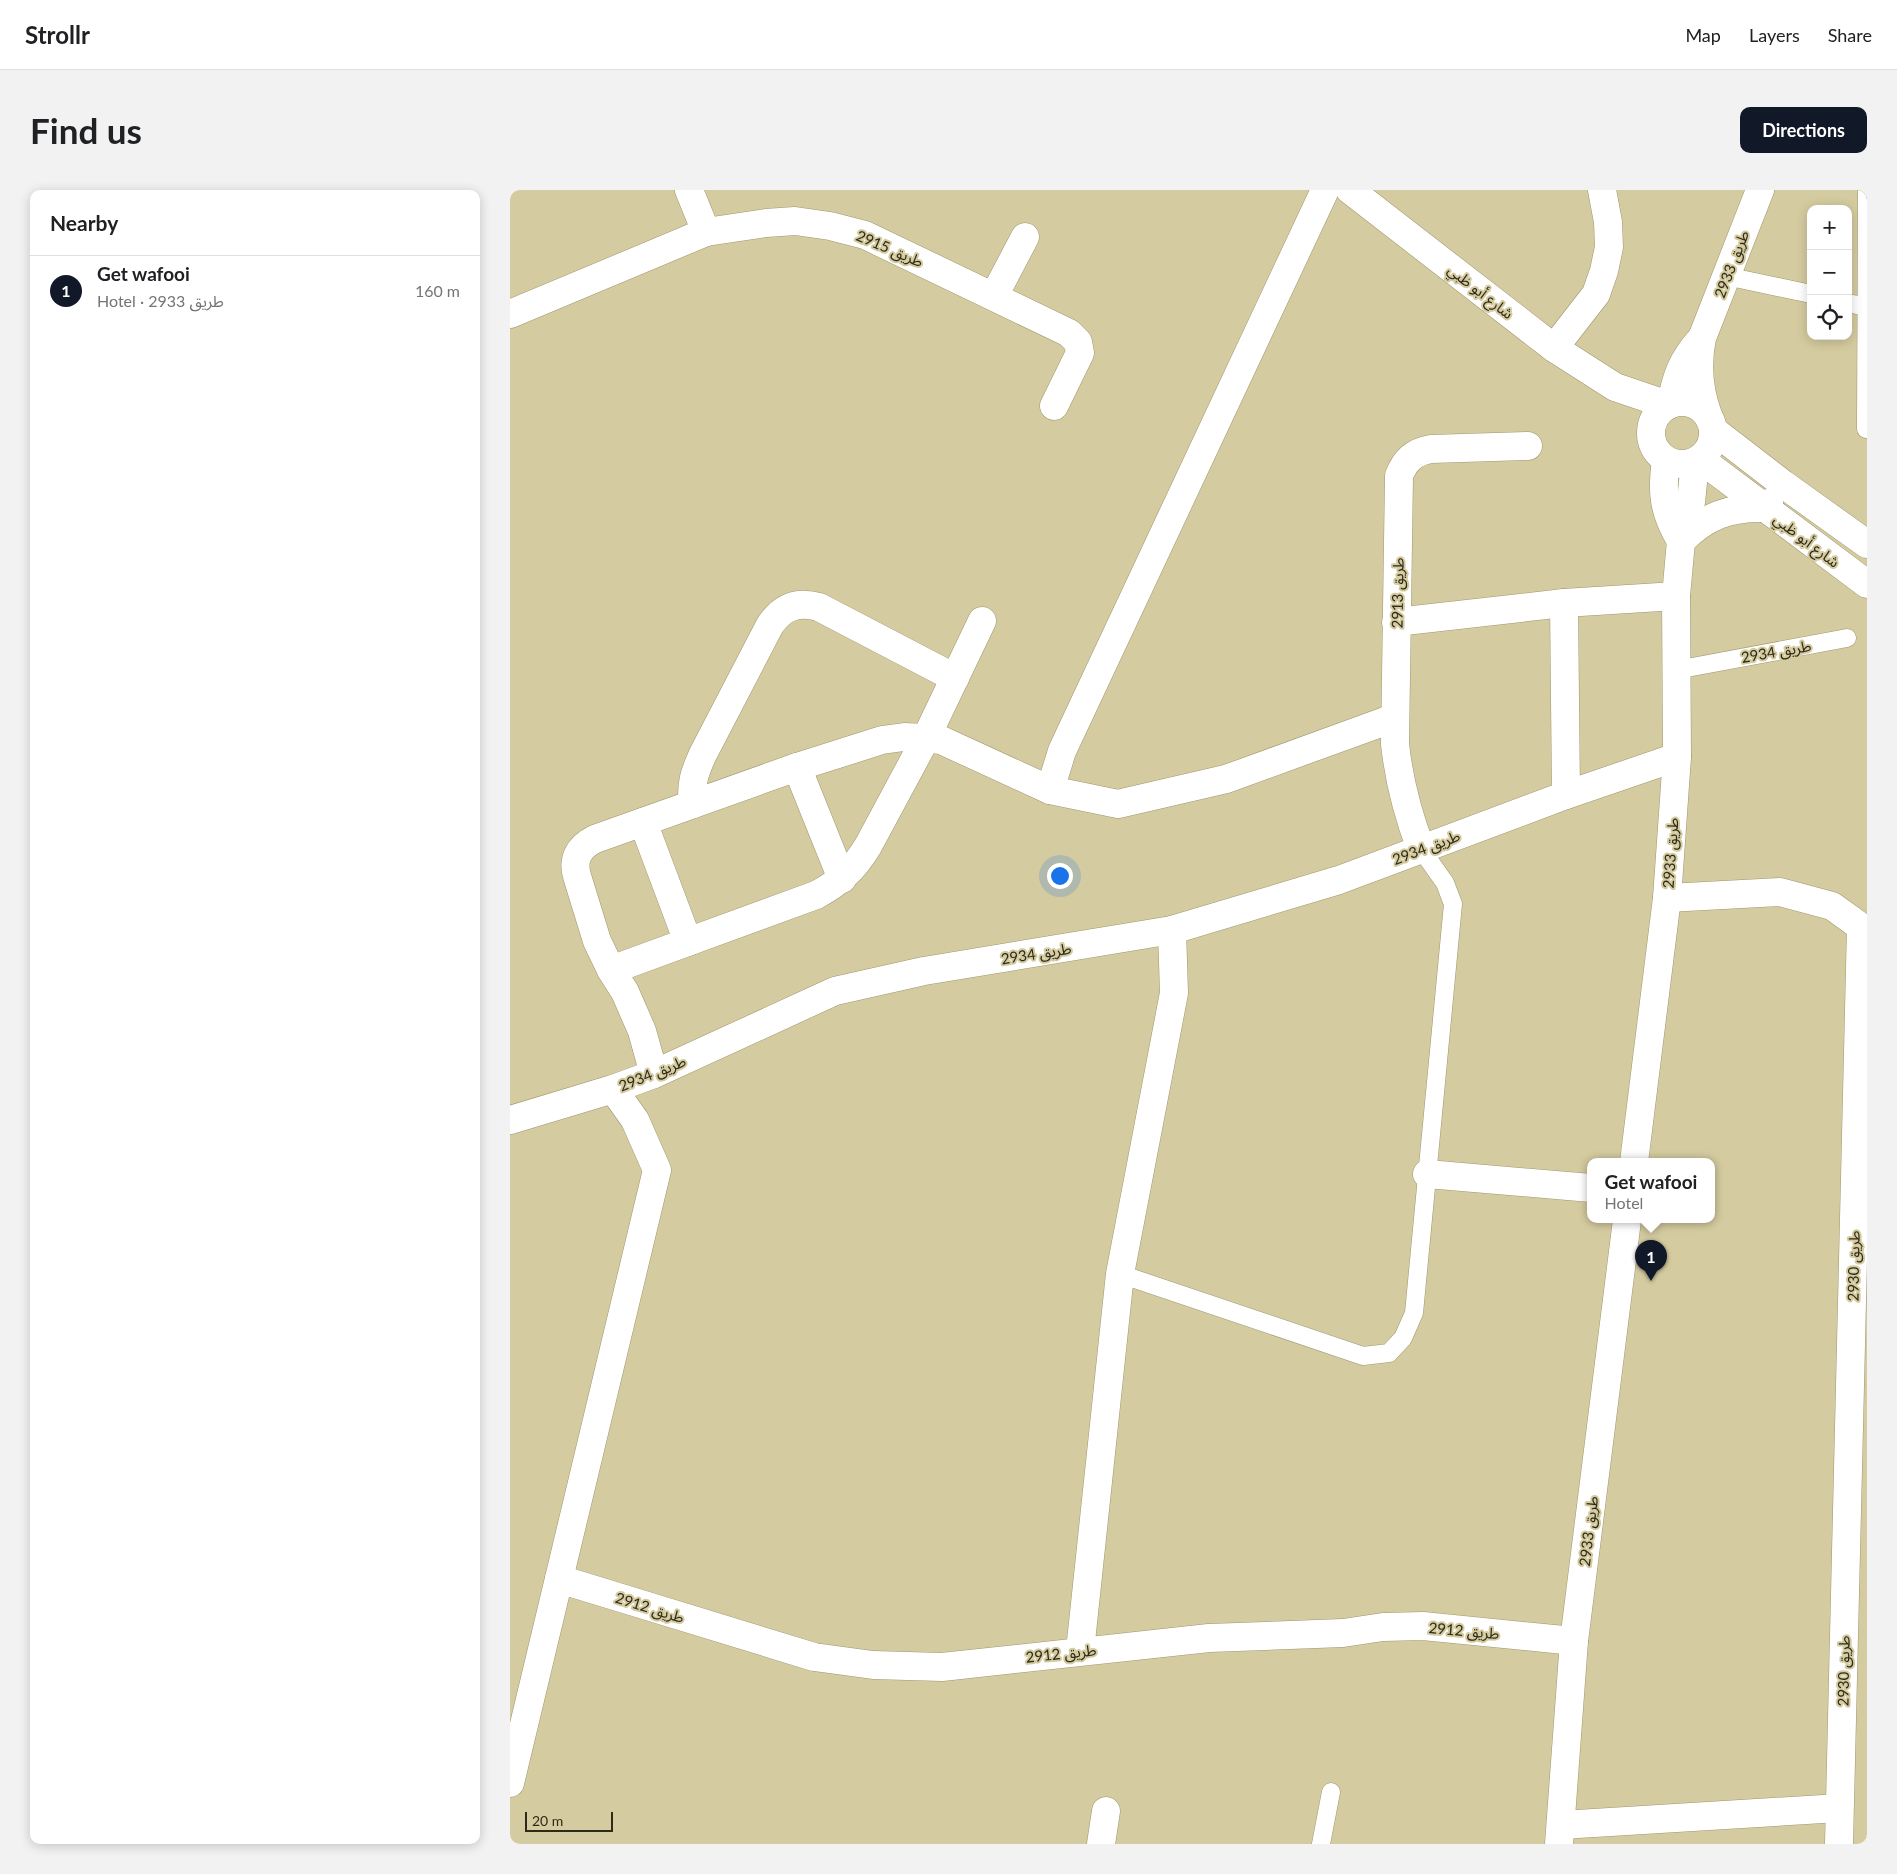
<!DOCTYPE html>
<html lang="en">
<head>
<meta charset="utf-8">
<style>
  :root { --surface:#fff; --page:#f2f2f2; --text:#202124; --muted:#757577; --line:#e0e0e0; --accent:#111827 }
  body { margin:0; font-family:Lato,"Noto Sans Arabic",sans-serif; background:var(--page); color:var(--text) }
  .controls { position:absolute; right:15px; top:15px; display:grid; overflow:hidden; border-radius:10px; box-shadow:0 2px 12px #0003 }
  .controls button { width:45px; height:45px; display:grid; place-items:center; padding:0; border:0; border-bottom:1px solid var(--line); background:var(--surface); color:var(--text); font:25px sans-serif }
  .scale { position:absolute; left:15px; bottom:12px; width:88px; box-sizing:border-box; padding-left:5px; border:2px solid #2e2a19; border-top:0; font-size:14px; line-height:18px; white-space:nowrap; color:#2e2a19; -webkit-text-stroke:4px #d5cba0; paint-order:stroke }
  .you { position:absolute; left:549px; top:685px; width:18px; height:18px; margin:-12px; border:4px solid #fff; border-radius:50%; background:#1a73e8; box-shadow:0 0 0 8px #1a73e833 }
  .badge { display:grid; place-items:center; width:32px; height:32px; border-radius:50%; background:var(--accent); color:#fff; font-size:16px; font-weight:700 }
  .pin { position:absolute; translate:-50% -41px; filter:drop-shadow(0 1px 2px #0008) }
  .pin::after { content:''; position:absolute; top:26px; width:18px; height:15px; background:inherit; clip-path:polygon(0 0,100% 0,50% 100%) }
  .popup { position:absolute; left:1077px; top:968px; width:128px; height:65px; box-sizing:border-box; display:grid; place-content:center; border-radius:10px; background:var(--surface); filter:drop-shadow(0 1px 4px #0005); font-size:16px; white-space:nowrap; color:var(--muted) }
  .popup b { font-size:19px; color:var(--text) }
  .popup::after { content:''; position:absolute; left:50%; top:100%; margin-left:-10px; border:10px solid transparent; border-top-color:var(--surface) }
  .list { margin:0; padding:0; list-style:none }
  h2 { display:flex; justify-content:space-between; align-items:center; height:65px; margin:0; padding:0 20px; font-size:21px }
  h2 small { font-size:16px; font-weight:400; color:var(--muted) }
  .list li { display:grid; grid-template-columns:32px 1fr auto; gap:15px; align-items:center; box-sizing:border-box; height:70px; padding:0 20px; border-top:1px solid var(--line) }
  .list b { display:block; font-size:19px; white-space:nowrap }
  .list p { margin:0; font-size:16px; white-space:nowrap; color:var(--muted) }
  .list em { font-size:16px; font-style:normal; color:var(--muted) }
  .icon { flex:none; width:28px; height:28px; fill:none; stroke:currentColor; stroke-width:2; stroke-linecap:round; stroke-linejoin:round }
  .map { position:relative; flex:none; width:1357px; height:1654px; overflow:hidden; border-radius:10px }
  header { display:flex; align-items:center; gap:30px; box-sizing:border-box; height:70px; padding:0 25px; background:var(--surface); border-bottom:1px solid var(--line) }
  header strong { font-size:24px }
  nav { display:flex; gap:28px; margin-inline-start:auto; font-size:18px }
  .intro { display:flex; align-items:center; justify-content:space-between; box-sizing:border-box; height:120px; padding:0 30px }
  h1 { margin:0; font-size:35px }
  .button { padding:12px 22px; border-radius:10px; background:var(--accent); color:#fff; font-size:18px; font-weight:700 }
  main { display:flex; gap:30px; padding:0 30px }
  aside { flex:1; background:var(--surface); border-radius:10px; box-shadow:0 2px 12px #0003 }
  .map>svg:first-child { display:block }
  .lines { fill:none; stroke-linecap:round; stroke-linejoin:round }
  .service-casing { stroke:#a0976e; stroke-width:19 }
  .minor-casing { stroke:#a0976e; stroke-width:29 }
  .service { stroke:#fff; stroke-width:18 }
  .minor { stroke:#fff; stroke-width:28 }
  .labels { text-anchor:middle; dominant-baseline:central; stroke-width:4; stroke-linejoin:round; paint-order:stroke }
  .street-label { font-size:15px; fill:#2e2a19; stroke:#d5cba0 }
</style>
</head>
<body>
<header>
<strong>Strollr</strong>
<nav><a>Map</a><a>Layers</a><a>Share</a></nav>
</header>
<div class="intro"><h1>Find us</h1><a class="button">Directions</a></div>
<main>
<aside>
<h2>Nearby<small></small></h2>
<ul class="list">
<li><span class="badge">1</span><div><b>Get wafooi</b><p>Hotel · طريق 2933</p></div><em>160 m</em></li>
</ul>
</aside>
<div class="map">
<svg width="1357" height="1654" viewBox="0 0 1357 1654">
  <rect width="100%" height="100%" fill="#d5cba0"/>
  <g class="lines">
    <g class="service-casing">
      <g id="service">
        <polyline points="1216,86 1301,104"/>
        <polyline points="1338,113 1356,117"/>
        <polyline points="1356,239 1357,0"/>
        <polyline points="1166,480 1337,448"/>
        <polyline points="610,1084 853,1166 879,1163 893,1148 904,1123 943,714 935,693 911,659"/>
        <polyline points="811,1654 821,1602"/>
      </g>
    </g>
    <g class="minor-casing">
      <g id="minor">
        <polyline points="179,0 196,42"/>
        <polyline points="815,0 552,561 540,600 608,614 716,589 884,528"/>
        <polyline points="840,0 1044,158 1105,197 1158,215"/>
        <polyline points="484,106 515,47"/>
        <polyline points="0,124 196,42 256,33 285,31 320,36 355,45 559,143 568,152 570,163 544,216"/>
        <polyline points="1044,158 1086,104 1094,81 1099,57 1098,32 1092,0"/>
        <circle cx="1172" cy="243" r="31"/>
        <path d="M1161,214C1166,187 1172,170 1191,149"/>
        <path d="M1199,228C1189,202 1186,177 1192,148L1250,0"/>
        <polyline points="1203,240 1273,294 1357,354"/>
        <polyline points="1190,269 1357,394"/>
        <path d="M1156,270C1151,303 1154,323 1171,351"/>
        <path d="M1171,351C1196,326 1219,317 1255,318L1259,313"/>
        <polyline points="1054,413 1056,605"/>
        <polyline points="886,432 1054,413 1166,406"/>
        <polyline points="287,577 332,689"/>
        <path d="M183,614C180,595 185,581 193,564L260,435C272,417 288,411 309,417L445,488"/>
        <polyline points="133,632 178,752"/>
        <path d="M911,659C898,625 889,591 885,554L889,286C895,270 904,262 921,259L1018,256"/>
        <polyline points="1157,708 1270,702 1322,716 1351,737 1329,1654"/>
        <path d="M101,780L306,705C329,693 344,679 358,656L416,548L472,431"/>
        <path d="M144,884L132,841L115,802L101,780L87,751L67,686C62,669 69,657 85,649L287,577L372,550L394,547L416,548L431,550L540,600"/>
        <polyline points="0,930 103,899 144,884 325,801 414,781 662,740 829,690 1056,605 1167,567"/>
        <polyline points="1124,972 1157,708 1167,567 1166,406 1171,351 1181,312 1185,272"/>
        <polyline points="917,984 1081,998"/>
        <polyline points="49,1389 304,1467 363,1475 432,1477 699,1448 833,1443 873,1437 913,1436 1064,1451"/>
        <polyline points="570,1461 610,1084 664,803 662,740"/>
        <polyline points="0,1593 147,980 125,930 103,899"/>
        <polyline points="1051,1635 1329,1618"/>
        <polyline points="591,1654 596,1621"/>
        <polyline points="1049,1654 1064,1451 1117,1030"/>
      </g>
    </g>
    <use href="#service" class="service"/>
    <use href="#minor" class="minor"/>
  </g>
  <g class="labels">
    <g class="street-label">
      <text transform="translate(380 58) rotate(23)">طريق 2915</text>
      <text transform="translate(1221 74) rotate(-69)">طريق 2933</text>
      <text transform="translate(971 101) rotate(38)">شارع أبو ظبي</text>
      <text transform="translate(1297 350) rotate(37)">شارع أبو ظبي</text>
      <text transform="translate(887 403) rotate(-89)">طريق 2913</text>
      <text transform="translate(1266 461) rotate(-10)">طريق 2934</text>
      <text transform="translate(916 657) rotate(-21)">طريق 2934</text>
      <text transform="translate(1160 663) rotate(-86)">طريق 2933</text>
      <text transform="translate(526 763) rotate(-9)">طريق 2934</text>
      <text transform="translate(142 883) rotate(-22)">طريق 2934</text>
      <text transform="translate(1343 1076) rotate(-89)">طريق 2930</text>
      <text transform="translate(1078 1341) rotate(-83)">طريق 2933</text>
      <text transform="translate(140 1417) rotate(17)">طريق 2912</text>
      <text transform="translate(954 1440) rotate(5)">طريق 2912</text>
      <text transform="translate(551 1463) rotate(-6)">طريق 2912</text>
      <text transform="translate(1333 1481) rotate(-89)">طريق 2930</text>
    </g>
  </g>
</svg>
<div class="controls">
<button>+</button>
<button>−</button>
<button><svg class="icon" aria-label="locate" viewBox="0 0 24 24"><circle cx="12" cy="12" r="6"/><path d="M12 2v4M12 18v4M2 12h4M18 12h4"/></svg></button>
</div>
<div class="scale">20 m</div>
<div class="you"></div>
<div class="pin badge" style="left:1141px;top:1091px">1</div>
<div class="popup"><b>Get wafooi</b>Hotel</div>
</div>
</main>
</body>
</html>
